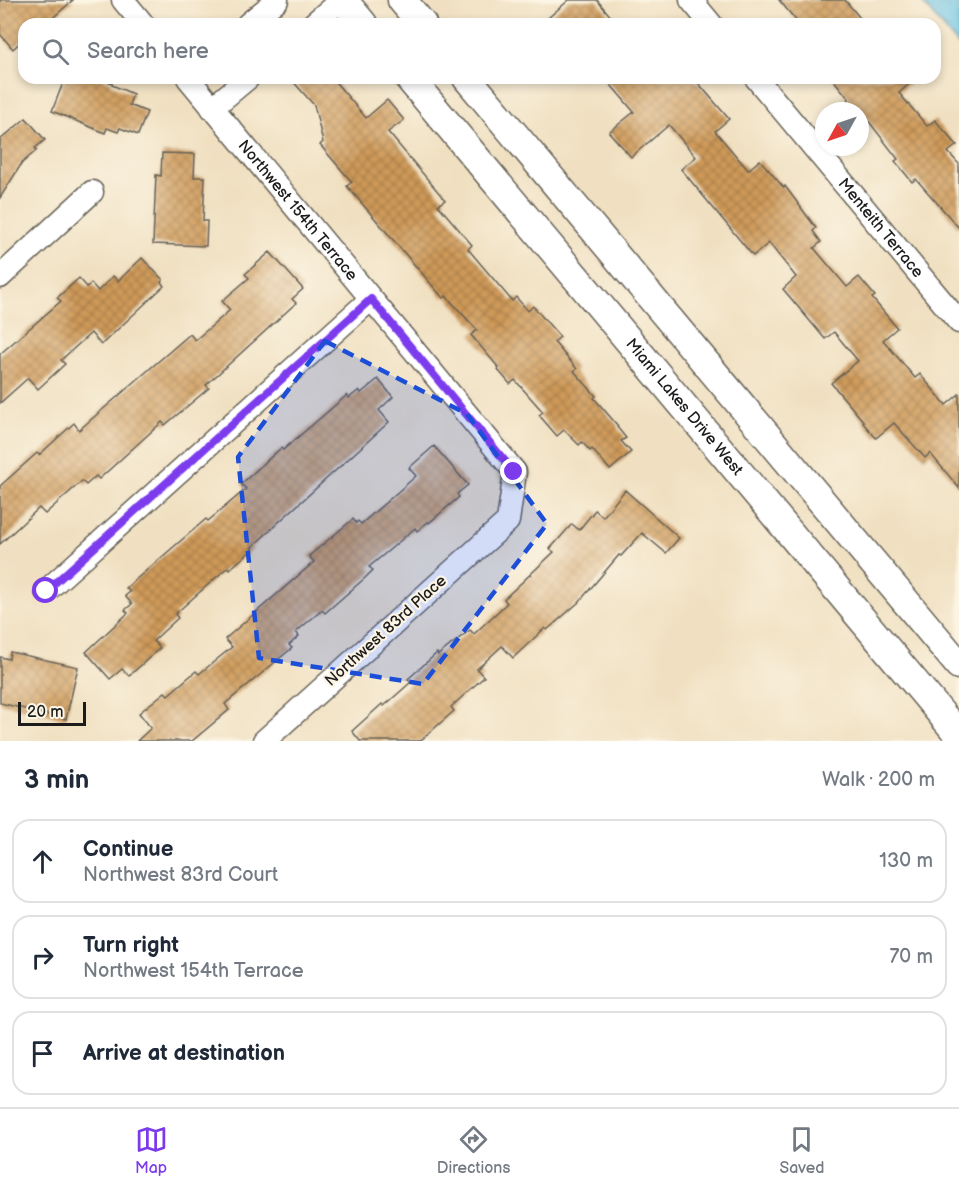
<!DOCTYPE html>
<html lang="en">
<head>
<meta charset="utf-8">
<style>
  :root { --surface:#fff; --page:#f6f6f7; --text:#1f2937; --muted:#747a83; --line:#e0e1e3; --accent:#7c3aed }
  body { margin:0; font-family:"Balsamiq Sans",sans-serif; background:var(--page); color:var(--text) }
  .compass { position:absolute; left:815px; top:102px; width:54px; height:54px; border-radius:50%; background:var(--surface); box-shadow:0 3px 9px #0003; rotate:230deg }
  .scale { position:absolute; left:18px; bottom:15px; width:68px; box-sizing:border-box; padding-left:6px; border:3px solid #1c1c1c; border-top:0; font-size:16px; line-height:21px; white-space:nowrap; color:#1c1c1c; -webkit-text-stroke:4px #fcf5e5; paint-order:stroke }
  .stop { position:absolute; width:18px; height:18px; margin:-14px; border:4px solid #7c3aed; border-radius:50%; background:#fff }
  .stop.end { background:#7c3aed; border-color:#fff; box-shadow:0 2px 6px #0008 }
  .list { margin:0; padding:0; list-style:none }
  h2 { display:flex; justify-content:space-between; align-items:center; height:78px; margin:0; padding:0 24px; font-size:26px }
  h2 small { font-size:20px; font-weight:400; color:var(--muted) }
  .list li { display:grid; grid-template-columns:39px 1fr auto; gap:18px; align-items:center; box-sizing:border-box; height:84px; margin:0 12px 12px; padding:0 12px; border:2px solid var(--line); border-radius:18px }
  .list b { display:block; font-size:22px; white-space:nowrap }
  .list p { margin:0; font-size:20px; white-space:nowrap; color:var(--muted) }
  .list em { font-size:20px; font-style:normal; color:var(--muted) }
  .icon { flex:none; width:33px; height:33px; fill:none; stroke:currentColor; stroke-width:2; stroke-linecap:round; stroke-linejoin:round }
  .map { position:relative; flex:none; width:959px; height:741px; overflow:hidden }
  .search { position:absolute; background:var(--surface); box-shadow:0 3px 9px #0003; left:18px; right:18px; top:18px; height:66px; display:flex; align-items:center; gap:15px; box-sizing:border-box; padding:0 21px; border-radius:18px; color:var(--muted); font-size:22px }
  .sheet { height:366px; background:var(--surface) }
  nav { display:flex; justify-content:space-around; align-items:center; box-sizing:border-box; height:84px; border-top:2px solid var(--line); background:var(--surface); font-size:16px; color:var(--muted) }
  nav a { display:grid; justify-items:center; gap:3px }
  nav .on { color:var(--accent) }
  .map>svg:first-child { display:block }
  .water { fill:url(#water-ripples); stroke:#427081; stroke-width:1.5 }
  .building { fill:url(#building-cross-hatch) }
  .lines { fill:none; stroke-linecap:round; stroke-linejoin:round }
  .minor-casing { stroke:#666156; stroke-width:25 }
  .major-casing { stroke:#666156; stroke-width:31 }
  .minor { stroke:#fff; stroke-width:22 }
  .major { stroke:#fff; stroke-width:28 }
  .route { stroke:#7c3aed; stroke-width:8 }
  .marked { fill:#1d4ed8; fill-opacity:0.2; stroke:#1d4ed8; stroke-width:4.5; stroke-dasharray:12 8; stroke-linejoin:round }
  .labels { text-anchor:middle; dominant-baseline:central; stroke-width:4.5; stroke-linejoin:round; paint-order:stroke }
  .street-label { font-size:16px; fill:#1c1c1c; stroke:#fcf5e5 }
</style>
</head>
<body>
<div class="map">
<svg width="959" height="741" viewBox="0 0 959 741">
  <defs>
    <pattern id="water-ripples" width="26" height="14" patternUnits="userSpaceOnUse" patternTransform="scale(1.5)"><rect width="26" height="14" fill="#68c3e6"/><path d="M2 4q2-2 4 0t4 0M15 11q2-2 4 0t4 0" fill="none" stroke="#5aa7c5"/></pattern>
    <pattern id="building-cross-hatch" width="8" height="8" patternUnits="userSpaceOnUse" patternTransform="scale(1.5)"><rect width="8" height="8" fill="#cf9a59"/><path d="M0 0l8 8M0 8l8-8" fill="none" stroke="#a77d49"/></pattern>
  </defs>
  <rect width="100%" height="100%" fill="#fcf5e5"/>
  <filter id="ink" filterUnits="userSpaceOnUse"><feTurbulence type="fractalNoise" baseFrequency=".0167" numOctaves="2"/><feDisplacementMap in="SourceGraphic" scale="12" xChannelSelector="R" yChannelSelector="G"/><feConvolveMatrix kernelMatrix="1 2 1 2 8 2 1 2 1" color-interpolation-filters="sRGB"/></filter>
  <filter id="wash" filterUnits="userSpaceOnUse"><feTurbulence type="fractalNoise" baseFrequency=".008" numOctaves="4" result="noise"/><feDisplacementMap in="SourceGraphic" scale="24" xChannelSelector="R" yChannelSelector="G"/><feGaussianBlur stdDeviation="1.35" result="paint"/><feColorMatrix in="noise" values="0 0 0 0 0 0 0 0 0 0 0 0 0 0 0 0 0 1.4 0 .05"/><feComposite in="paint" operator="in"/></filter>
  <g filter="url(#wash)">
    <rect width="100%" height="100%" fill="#f0e0c1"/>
    <polygon class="water" points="920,0 959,0 959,46"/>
    <g id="blocks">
      <g class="building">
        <polygon points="0,0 73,0 46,24 24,24 24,39 13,49 0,34"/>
        <polygon points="569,0 597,0 617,24 541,24"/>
        <polygon points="779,0 845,0 865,24 799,24"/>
        <polygon points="65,78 100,78 112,83 112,85 133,94 129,105 147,112 138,135 120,128 118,132 107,128 105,133 52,111"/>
        <polygon points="290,78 332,78 366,118 387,100 404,120 388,132 445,200 438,205 472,245 468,249 512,301 516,297 528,311 533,306 560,337 554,342 577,369 574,371 596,396 594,398 618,426 617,427 626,438 621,441 631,452 610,470 592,449 590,451 582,442 579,445 564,430 557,436 539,415 543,412 515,380 510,384 498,370 499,368 471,335 477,330 446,296 443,298 347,186 352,182 320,145 323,142 314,105"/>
        <polygon points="605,78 694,78 729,119 715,131 748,170 760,160 784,188 785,186 816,228 813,231 821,242 814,248 847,287 859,277 875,296 872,298 897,328 883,340 915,378 920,374 946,405 959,394 959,488 930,453 925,458 894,423 876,438 863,423 864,422 831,383 858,361 834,332 825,339 783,289 796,277 769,243 753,256 681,169 696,157 669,125 631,157 609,132 634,112"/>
        <polygon points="832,78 916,78 899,93 927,126 935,120 957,145 948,152 959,164 959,228 916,179 912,182 895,161 898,159 867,119 860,125 860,111 834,111 849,99"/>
        <polygon points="26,118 45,140 35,148 37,150 22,163 0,198 0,140"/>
        <polygon points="162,153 195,154 194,177 205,177 203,221 207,221 206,246 153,244 156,175 161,176"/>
        <polygon points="270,252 303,289 292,299 296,303 206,385 209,388 165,425 162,422 99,479 96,476 86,485 82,481 45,514 39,508 0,544 0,486 37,453 39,455 74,423 79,430 190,334 195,340 213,325 230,310 222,301 249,278 245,274"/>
        <polygon points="142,258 163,280 161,282 164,286 101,345 91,333 61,360 65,364 38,389 28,378 0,403 0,354 61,301 57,298 79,278 87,287 91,283 98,291 113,276 118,281"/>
        <polygon points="378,379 393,397 379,410 389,422 280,521 251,548 253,549 230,569 228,567 175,614 178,618 153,641 160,648 129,676 122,669 110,679 86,652 128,613 125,610 132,604 125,596 130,592 126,588 206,519 208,521 246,489 241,484 281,448 283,450 347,395 349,398 359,390 361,393"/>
        <polygon points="434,446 468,485 457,494 459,497 429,523 428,522 417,531 415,528 400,541 369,567 373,570 365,578 325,613 322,610 296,632 299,636 289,645 292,648 225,704 229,710 192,741 137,741 151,728 139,713 165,692 168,695 196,671 199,674 232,647 225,639 314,562 309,556 353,519 356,523 358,521 361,524 416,476 409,468"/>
        <polygon points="625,490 679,538 666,553 642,533 621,556 619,555 579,602 547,630 545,628 513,658 502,646 477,669 484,677 451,707 454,711 420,741 360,741 352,731 382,704 384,706 411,682 408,679 437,653 438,655 470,630 474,634 507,603 504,599 554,552 550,549 572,524 579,530 595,510 603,517"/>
        <polygon points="10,652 78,667 66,719 0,703 0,657 9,659"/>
      </g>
    </g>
  </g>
  <g filter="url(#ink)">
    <use href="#blocks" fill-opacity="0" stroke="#666156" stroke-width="1.5"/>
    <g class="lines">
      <g class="minor-casing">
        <g id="minor">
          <polyline points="123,0 143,24"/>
          <polyline points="691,0 711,24"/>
          <polyline points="248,24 277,0"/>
          <polyline points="313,24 341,0"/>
          <path id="s1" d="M188,78L515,472L508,521L264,741"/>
          <path id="s2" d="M756,78L959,322"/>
          <polyline points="212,108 248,78"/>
          <polyline points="0,277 92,192"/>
          <polyline points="46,591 371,299"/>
        </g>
      </g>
      <g class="major-casing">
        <g id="major">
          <polyline points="343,0 363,24"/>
          <polyline points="402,0 422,24"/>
          <path id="s3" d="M409,78L959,735"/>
          <polyline points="467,78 959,665"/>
        </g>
      </g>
      <use href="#minor" class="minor"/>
      <use href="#major" class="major"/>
    </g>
  </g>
  <g class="lines" filter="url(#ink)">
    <polyline class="route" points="46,591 371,299 514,472"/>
  </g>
  <path class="marked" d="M325,341L467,414L547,524L423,684L259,658L238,457Z"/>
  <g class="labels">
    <g class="street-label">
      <text stroke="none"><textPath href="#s1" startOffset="172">Northwest 154th Terrace</textPath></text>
      <text stroke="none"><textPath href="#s2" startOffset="195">Menteith Terrace</textPath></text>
      <text stroke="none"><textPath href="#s3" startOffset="429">Miami Lakes Drive West</textPath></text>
      <text transform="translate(386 631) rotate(-42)">Northwest 83rd Place</text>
    </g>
  </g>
</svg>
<svg class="compass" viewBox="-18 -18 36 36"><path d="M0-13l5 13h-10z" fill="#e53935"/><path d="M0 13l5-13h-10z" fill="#747a83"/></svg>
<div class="scale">20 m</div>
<div class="stop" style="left:46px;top:591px"></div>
<div class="stop end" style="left:514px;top:472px"></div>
<div class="search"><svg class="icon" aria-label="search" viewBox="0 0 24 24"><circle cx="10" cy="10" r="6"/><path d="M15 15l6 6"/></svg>Search here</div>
</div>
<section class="sheet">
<h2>3 min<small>Walk · 200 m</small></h2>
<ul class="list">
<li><svg class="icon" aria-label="ahead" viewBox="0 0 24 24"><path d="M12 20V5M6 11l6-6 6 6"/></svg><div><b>Continue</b><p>Northwest 83rd Court</p></div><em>130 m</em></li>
<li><svg class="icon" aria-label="right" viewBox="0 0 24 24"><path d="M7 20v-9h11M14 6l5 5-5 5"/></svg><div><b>Turn right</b><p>Northwest 154th Terrace</p></div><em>70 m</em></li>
<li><svg class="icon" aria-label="arrive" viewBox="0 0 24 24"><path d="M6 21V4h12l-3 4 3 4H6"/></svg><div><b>Arrive at destination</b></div></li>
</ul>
</section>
<nav>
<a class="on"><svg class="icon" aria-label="map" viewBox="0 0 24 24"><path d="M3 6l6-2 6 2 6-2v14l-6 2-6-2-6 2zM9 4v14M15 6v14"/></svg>Map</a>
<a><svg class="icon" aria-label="directions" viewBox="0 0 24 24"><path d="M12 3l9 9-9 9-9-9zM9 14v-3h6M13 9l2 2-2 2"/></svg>Directions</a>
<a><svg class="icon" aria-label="saved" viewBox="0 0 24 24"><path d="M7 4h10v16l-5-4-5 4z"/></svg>Saved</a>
</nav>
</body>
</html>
